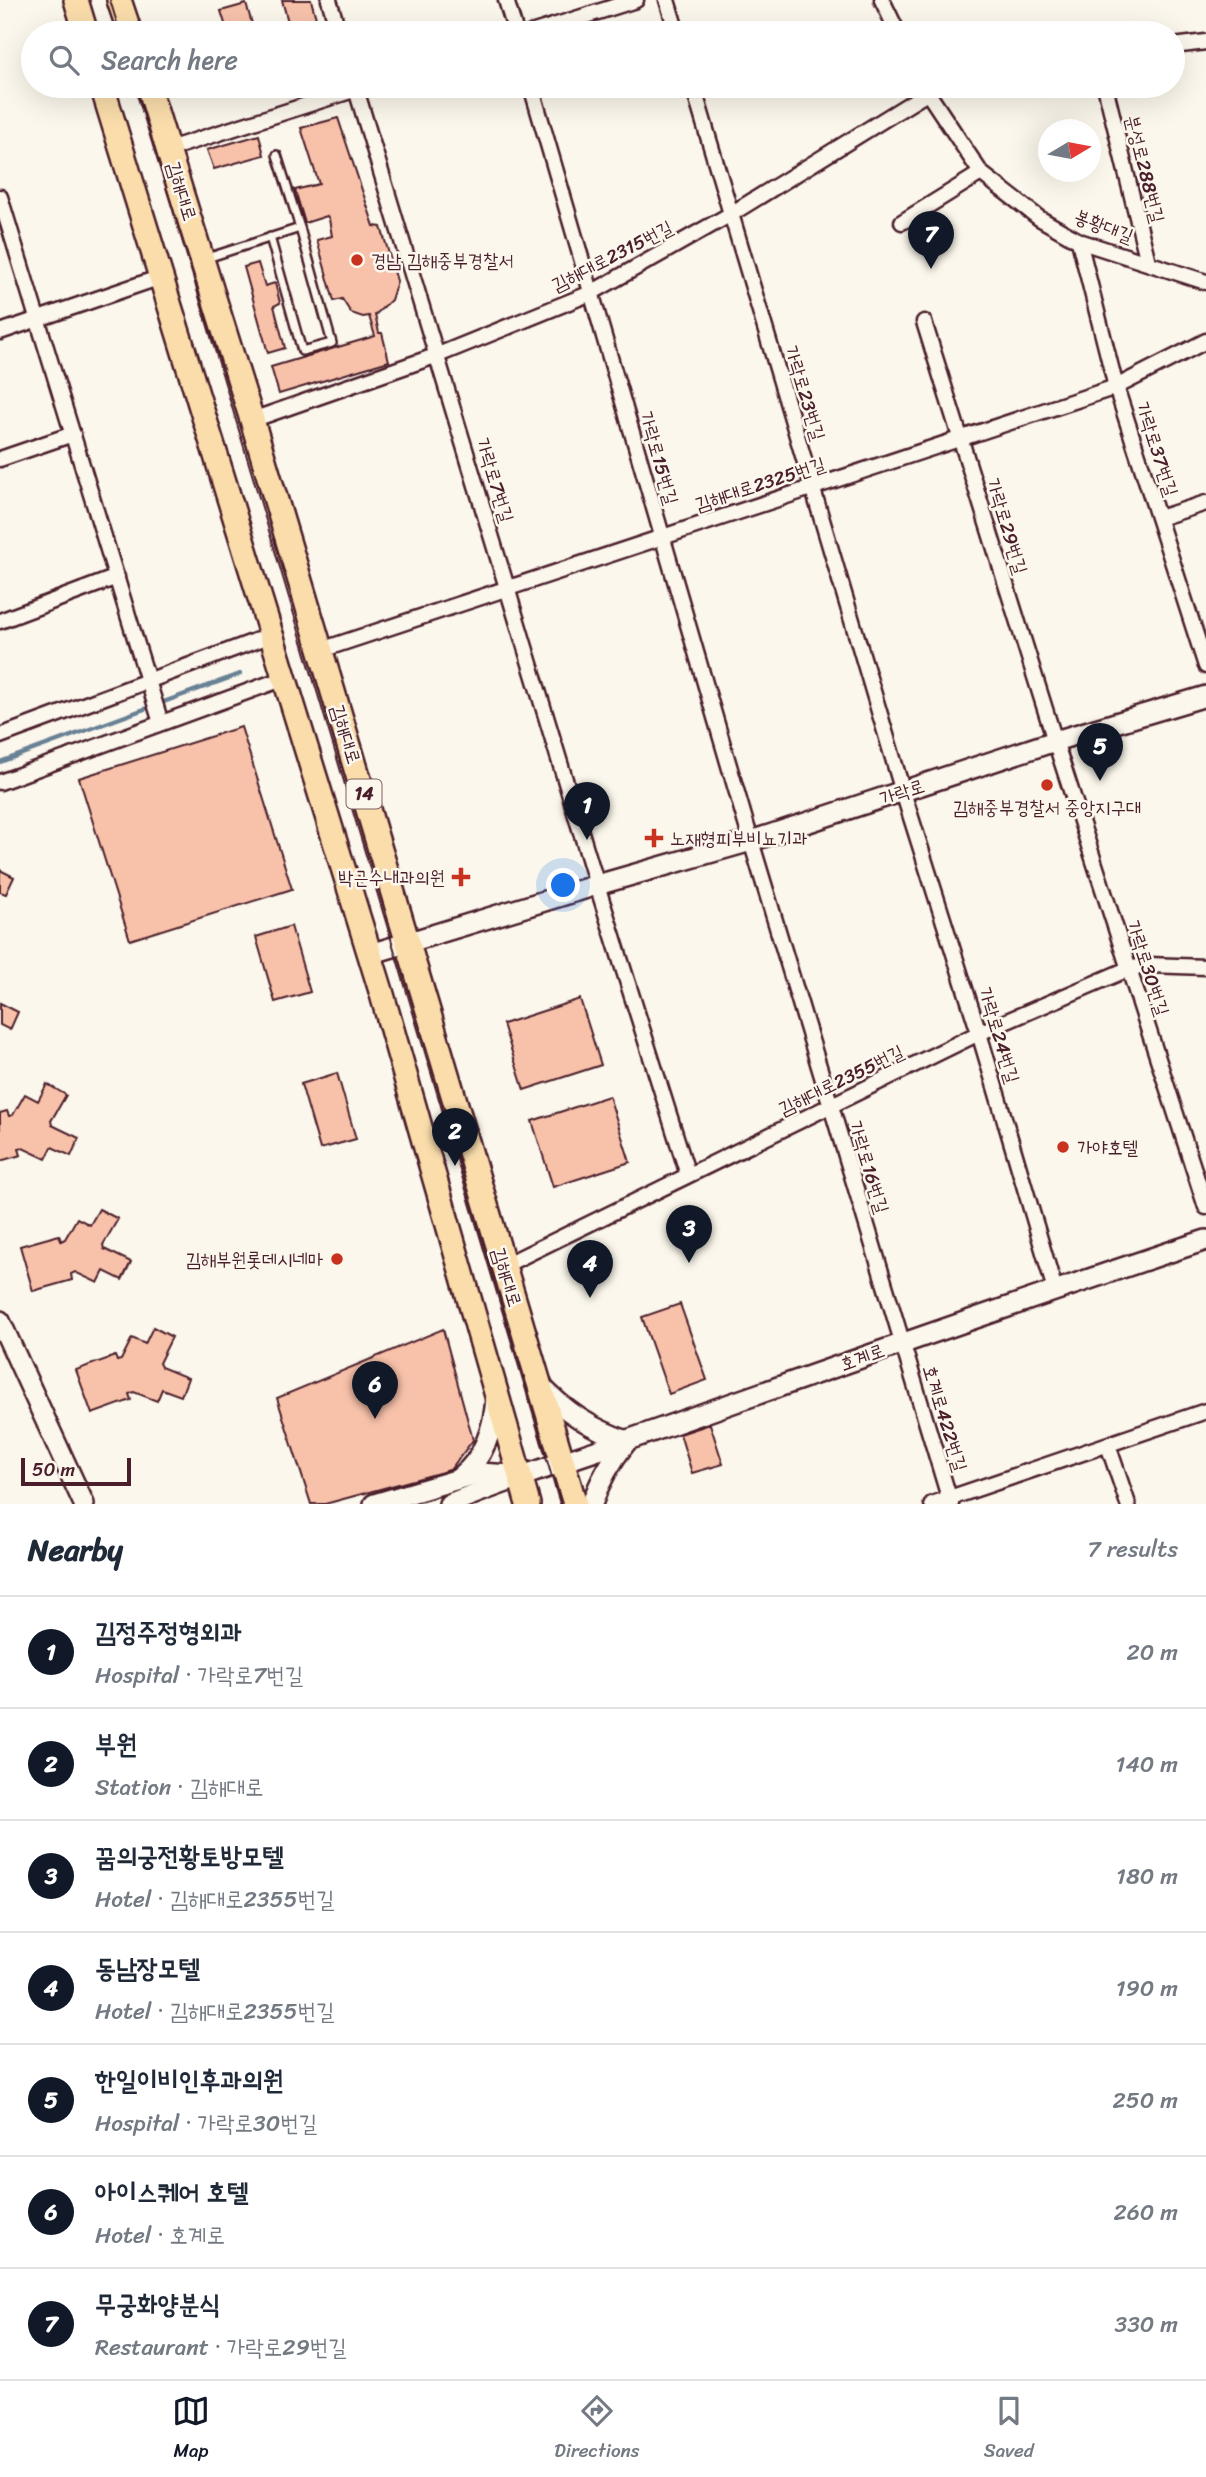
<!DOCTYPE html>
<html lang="en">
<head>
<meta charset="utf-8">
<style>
  :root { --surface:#fff; --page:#f2f2f3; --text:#1f2937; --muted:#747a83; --line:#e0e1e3; --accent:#111827 }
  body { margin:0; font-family:Sriracha,"Poor Story",sans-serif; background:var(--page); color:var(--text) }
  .compass { position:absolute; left:1038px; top:119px; width:63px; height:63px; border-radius:50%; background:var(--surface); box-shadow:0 7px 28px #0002; rotate:80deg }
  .scale { position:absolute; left:21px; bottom:18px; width:110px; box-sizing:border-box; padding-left:7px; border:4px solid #4a1f2b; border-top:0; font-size:19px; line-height:24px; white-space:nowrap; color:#4a1f2b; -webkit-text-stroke:5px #fbf7ec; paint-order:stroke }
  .you { position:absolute; left:564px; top:886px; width:24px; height:24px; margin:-18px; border:5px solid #fff; border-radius:50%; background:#1a73e8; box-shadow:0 0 0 10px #1a73e833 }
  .badge { display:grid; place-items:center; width:46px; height:46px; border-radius:50%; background:var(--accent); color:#fff; font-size:23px; font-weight:700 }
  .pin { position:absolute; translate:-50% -58px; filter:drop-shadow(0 2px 4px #0008) }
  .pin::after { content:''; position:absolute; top:37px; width:24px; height:21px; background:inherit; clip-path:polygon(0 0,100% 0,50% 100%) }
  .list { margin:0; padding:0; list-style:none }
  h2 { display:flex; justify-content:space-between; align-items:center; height:91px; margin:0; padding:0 28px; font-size:30px }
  h2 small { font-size:23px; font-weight:400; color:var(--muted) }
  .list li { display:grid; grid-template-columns:46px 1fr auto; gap:21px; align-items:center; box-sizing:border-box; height:112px; padding:0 28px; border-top:2px solid var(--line) }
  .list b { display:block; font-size:26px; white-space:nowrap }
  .list p { margin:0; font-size:23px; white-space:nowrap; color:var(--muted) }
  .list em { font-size:23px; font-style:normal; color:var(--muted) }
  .icon { flex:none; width:38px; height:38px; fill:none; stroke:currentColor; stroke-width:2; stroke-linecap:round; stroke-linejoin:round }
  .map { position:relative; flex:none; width:1206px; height:1504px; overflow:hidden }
  .search { position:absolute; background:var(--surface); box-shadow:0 7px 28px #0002; left:21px; right:21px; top:21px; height:77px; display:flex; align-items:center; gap:18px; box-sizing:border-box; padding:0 24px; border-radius:38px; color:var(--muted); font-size:26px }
  .sheet { height:875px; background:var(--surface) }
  nav { display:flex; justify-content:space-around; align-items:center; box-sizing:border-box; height:98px; border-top:2px solid var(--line); background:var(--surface); font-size:19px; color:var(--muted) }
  nav a { display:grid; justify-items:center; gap:4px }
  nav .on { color:var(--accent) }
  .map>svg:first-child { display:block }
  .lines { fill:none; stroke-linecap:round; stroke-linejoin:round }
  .stream { stroke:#688195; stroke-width:4.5 }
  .building { fill:#f8c2aa; stroke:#4a1f2b; stroke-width:2 }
  .lane-casing { stroke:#4a1f2b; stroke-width:12 }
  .street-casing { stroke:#4a1f2b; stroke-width:19 }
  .secondary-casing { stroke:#4a1f2b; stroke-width:24 }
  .primary-casing { stroke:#4a1f2b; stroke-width:28 }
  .lane { stroke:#fbf7ec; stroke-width:7 }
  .street { stroke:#fbf7ec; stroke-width:14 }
  .secondary { stroke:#fbf7ec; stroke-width:19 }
  .primary { stroke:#faddab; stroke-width:23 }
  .tram { stroke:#4a1f2b; stroke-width:2 }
  .poi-dot { fill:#c8321e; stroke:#fbf7ec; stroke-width:2.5 }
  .labels { text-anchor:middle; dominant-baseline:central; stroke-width:5; stroke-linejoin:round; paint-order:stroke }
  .shield { fill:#fbf7ec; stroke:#7f6065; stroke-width:2 }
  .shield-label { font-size:18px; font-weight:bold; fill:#4a1f2b }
  .street-label { font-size:19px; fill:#4a1f2b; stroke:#fbf7ec }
  .poi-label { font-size:19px; fill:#4a1f2b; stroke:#fbf7ec; text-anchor:start }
</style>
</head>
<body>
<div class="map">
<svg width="1206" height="1504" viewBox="0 0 1206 1504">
  <rect width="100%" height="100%" fill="#fbf7ec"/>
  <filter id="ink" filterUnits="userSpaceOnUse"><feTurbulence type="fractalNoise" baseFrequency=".0143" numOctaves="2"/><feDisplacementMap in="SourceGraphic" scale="14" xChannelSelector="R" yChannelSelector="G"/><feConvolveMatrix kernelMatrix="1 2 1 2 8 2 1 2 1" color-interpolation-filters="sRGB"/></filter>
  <g filter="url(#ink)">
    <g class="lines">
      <polyline class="stream" points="0,762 240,674"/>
    </g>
    <g class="building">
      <polygon points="282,0 311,0 320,33 291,33"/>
      <polygon points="246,4 255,33 228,33 221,11"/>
      <polygon points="338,118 374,226 381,227 397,281 391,300 375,315 379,333 382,333 389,361 279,394 271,367 375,336 369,316 363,317 351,313 342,299 334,301 317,240 332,236 329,219 327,216 305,223 295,190 319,184 301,128"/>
      <polygon points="259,135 264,155 214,169 207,150"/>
      <polygon points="258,263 265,286 275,283 280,303 274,306 285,348 268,353 244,267"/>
      <polygon points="241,727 292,889 130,940 79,778"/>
      <polygon points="0,870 14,877 6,894 0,892"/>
      <polygon points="291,926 310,992 275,1002 256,937"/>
      <polygon points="580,999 601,1065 524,1090 503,1024"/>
      <polygon points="0,1003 18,1012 10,1030 0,1025"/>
      <polygon points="337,1073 356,1139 320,1149 301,1084"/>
      <polygon points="47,1084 66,1095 51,1121 52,1125 79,1138 71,1156 52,1147 46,1159 23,1148 19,1149 21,1155 0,1161 0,1113 7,1111 9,1116 13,1115 25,1094 38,1101"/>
      <polygon points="609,1096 630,1162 553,1187 532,1121"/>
      <polygon points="99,1209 118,1219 103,1245 104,1249 131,1262 122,1280 104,1271 98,1283 75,1272 71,1274 72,1280 33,1291 20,1246 59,1235 61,1241 65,1239 77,1218 90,1225"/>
      <polygon points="680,1304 707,1380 669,1394 642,1317"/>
      <polygon points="153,1327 172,1337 159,1363 161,1367 188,1378 181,1396 162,1389 157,1401 134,1392 129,1394 131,1400 92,1414 76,1370 115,1356 117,1361 121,1360 132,1338 145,1344"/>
      <polygon points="443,1329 473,1440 450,1470 325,1504 311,1504 277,1398"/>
      <polygon points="710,1424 723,1464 692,1473 680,1434"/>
    </g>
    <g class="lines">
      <g class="lane-casing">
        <g id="lane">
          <polyline points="277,155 300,228"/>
          <polyline points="207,258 300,228 332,343 302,351 270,237"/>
        </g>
      </g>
      <g class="street-casing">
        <g id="street">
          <polyline points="329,0 339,33"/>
          <polyline points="506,0 516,33"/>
          <polyline points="667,0 677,33"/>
          <polyline points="882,0 898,33"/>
          <polyline points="531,33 636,0"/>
          <polyline points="1173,46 1206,42"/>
          <polyline points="355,86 597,885 688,1175"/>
          <polyline points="531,86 751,841 951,1504"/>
          <polyline points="693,86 903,792 979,1033 1055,1290"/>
          <polyline points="1105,86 1148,262"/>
          <polyline points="924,87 981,173 1039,218 1079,241 1206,282"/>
          <polyline points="169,149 366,86"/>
          <polyline points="0,197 161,723"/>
          <polyline points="902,222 981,173"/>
          <polyline points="1079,241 1116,387 1206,666"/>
          <polyline points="924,322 1055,741 1206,1207"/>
          <polyline points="0,332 161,277"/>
          <polyline points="252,420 438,355 591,293 731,214 927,93"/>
          <polyline points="0,459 73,434"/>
          <polyline points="1159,518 1206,503"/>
          <polyline points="0,621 117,577"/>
          <polyline points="321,650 1116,387 1206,341"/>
          <polyline points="0,736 271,635"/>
          <polyline points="0,782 285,678"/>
          <polyline points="503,1266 979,1033 1128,969 1148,965 1206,967"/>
          <polyline points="1108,1445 1128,1504"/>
          <polyline points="932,1504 1206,1411"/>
        </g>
      </g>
      <g class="secondary-casing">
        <g id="secondary">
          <polyline points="370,954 597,885 751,841 1055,741 1206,696"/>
          <polyline points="0,1321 84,1504"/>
          <path d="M539,1384C565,1412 592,1429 627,1441C611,1461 600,1479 592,1504"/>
          <path d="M460,1477C484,1459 494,1427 496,1398"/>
          <polyline points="374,1504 479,1473 511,1475"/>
          <path d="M449,1504C524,1473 602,1450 679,1422C854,1360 1030,1298 1206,1240"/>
        </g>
      </g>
      <g class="primary-casing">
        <g id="primary">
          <polyline points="76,0 86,33"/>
          <polyline points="119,0 130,33"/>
          <polyline points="102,86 381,991 528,1504"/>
          <polyline points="148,86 252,420 575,1504"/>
        </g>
      </g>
      <use href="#lane" class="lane"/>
      <use href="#street" class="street"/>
      <use href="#secondary" class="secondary"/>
      <use href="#primary" class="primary"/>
      <g class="tram">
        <polyline points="110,0 120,33"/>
        <polyline points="136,86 560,1504"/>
      </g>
    </g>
  </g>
  <g class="poi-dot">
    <circle cx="357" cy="260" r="7"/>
    <circle cx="1047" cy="785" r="7"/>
    <path d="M650.5 827.5h7v7h7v7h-7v7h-7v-7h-7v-7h7z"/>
    <path d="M457.5 866.5h7v7h7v7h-7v7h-7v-7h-7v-7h7z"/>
    <circle cx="1063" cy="1147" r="7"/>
    <circle cx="337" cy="1259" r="7"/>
  </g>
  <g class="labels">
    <rect class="shield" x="346.5" y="779.5" width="35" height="29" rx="5"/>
    <g class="shield-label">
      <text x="364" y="794">14</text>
    </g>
    <g class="street-label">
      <text transform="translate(1145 169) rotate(76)">분성로288번길</text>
      <text transform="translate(182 191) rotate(73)">김해대로</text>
      <text transform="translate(1104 226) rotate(21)">봉황대길</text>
      <text transform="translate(612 256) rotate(-27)">김해대로2315번길</text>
      <text transform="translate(805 393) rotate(73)">가락로23번길</text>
      <text transform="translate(1157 449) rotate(72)">가락로37번길</text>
      <text transform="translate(659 458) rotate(74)">가락로15번길</text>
      <text transform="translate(495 480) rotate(73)">가락로7번길</text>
      <text transform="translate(760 484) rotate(-18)">김해대로2325번길</text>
      <text transform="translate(1007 526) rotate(73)">가락로29번길</text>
      <text transform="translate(346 734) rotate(73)">김해대로</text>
      <text transform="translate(902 792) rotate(-18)">가락로</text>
      <text transform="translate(1148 968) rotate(72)">가락로30번길</text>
      <text transform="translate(999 1035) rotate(73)">가락로24번길</text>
      <text transform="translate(841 1080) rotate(-26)">김해대로2355번길</text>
      <text transform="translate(869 1167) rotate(73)">가락로16번길</text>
      <text transform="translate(507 1277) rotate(73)">김해대로</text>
      <text transform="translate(862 1357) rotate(-20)">호계로</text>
      <text transform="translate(945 1418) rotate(73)">호계로422번길</text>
    </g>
    <g class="poi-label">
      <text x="371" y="260">경남 김해중부경찰서</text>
      <text x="1047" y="807" text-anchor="middle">김해중부경찰서 중앙지구대</text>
      <text x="670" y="838">노재형피부비뇨기과</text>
      <text x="445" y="877" text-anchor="end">박근수내과의원</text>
      <text x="1077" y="1147">가야호텔</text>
      <text x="323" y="1259" text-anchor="end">김해부원롯데시네마</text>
    </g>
  </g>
</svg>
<svg class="compass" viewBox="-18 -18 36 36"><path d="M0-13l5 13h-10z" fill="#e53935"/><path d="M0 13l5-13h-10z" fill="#747a83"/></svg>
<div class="scale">50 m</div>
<div class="you"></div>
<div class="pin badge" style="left:587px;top:840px">1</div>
<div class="pin badge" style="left:455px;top:1166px">2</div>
<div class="pin badge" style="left:689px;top:1263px">3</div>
<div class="pin badge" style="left:590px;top:1298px">4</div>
<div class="pin badge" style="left:1100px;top:781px">5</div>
<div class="pin badge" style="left:375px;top:1419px">6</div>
<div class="pin badge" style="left:931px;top:269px">7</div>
<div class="search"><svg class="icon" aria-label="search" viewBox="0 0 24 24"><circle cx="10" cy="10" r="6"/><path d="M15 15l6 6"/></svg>Search here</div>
</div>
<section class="sheet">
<h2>Nearby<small>7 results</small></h2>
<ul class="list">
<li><span class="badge">1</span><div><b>김정주정형외과</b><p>Hospital · 가락로7번길</p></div><em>20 m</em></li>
<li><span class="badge">2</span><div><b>부원</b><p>Station · 김해대로</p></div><em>140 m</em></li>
<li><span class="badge">3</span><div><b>꿈의궁전황토방모텔</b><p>Hotel · 김해대로2355번길</p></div><em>180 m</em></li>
<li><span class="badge">4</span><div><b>동남장모텔</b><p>Hotel · 김해대로2355번길</p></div><em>190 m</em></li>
<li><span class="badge">5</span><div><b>한일이비인후과의원</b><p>Hospital · 가락로30번길</p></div><em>250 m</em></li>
<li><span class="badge">6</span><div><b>아이스퀘어 호텔</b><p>Hotel · 호계로</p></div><em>260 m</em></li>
<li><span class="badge">7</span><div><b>무궁화양분식</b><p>Restaurant · 가락로29번길</p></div><em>330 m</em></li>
</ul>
</section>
<nav>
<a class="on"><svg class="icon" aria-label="map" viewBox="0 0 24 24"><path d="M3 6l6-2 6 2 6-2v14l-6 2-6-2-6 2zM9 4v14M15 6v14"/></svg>Map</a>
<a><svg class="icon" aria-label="directions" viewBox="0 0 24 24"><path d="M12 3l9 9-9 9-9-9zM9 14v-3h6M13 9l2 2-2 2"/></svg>Directions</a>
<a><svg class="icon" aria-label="saved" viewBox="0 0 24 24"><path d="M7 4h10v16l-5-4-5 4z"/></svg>Saved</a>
</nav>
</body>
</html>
